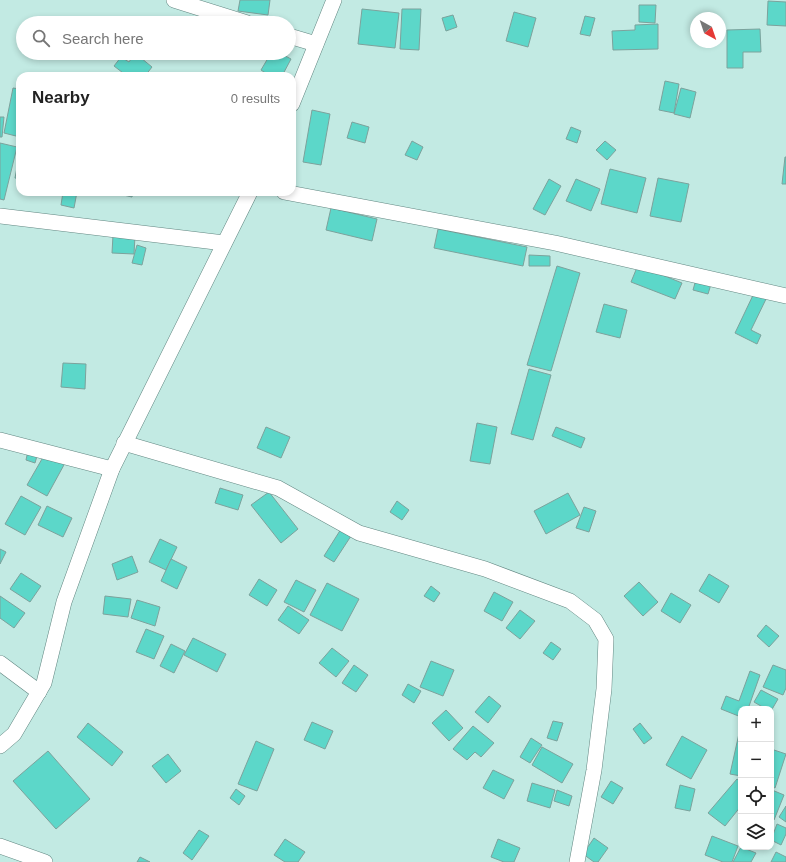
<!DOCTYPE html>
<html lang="en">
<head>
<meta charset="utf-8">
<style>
  :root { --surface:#fff; --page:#f2f2f2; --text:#222; --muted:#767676; --line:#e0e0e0 }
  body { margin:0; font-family:Helvetica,sans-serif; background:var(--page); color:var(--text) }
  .controls { position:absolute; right:12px; bottom:12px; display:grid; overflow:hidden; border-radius:8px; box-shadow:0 2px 6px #0003 }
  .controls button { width:36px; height:36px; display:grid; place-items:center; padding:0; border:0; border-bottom:1px solid var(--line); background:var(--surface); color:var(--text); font:20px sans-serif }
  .compass { position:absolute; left:690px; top:12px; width:36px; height:36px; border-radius:50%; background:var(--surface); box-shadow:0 2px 6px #0003; rotate:140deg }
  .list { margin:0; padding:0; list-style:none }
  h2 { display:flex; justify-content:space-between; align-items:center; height:52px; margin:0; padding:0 16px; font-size:17px }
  h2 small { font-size:13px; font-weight:400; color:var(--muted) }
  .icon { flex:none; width:22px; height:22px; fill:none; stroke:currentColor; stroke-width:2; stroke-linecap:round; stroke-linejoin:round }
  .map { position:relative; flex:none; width:786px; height:862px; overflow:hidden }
  .search { position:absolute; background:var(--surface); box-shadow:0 2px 6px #0003; left:16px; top:16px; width:280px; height:44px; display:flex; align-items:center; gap:10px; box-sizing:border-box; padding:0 14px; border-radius:22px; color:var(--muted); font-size:15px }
  .panel { position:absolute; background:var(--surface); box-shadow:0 2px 6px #0003; left:16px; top:72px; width:280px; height:124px; border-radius:12px }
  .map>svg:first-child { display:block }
  .building { fill:#5cd7c9; stroke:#7ca29c }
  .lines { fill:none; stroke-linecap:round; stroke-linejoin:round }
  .minor-casing { stroke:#628782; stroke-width:16 }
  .minor { stroke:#fff; stroke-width:15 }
</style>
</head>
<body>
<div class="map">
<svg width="786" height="862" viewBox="0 0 786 862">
  <rect width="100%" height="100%" fill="#c2eae3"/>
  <g class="building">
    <polygon points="240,0 270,0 268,15 238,11"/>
    <polygon points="768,1 786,2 786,26 767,25"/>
    <polygon points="639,5 656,5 655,23 639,22"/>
    <polygon points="362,9 399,13 395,48 358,44"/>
    <polygon points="402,9 421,9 419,50 400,49"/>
    <polygon points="514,12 536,18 528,47 506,41"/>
    <polygon points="453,15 457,27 446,31 442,18"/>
    <polygon points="585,16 595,18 590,36 580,34"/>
    <polygon points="658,24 658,49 613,50 612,31 635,30 635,25"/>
    <polygon points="760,29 761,52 743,52 743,68 727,68 727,30"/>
    <polygon points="132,53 149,53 148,55"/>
    <polygon points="135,53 152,67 145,76 127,76 114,66 121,57 129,62"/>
    <polygon points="271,53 280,53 291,59 282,76 270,76 261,70"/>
    <polygon points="665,81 679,84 674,113 659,110"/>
    <polygon points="13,88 20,89 20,137 4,133"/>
    <polygon points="681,88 696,92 690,118 674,114"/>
    <polygon points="312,110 330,114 321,165 303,162"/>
    <polygon points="0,117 4,117 2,137 0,137"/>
    <polygon points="352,122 369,127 365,143 347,138"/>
    <polygon points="571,127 581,131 577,143 566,139"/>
    <polygon points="412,141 423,147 417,160 405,155"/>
    <polygon points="605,141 616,150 607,160 596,150"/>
    <polygon points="0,143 17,147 4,200 0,199"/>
    <polygon points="20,152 20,179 15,178"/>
    <polygon points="785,157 786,157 786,184 782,184"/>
    <polygon points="610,169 646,178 637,213 601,204"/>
    <polygon points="658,178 689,184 681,222 650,216"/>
    <polygon points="549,179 561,186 545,215 533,209"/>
    <polygon points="576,179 600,189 591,211 566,201"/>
    <polygon points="63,192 77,192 74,208 61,205"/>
    <polygon points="120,192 133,192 132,197 119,194"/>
    <polygon points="331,208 377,219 372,241 326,230"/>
    <polygon points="438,229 527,247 523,266 434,248"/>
    <polygon points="113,235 135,236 134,254 112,253"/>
    <polygon points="137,245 146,248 142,265 132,263"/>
    <polygon points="529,255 550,256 550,266 529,266"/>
    <polygon points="638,265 682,283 675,299 631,282"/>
    <polygon points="557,266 580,273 551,371 527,365"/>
    <polygon points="697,276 712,281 708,294 693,290"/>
    <polygon points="755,291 767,297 751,330 761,335 757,344 735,333"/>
    <polygon points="604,304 627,310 620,338 596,332"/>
    <polygon points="63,363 86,364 85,389 61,387"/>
    <polygon points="529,369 551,375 533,440 511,434"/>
    <polygon points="477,423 497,427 490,464 470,461"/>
    <polygon points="266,427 290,437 281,458 257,448"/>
    <polygon points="556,427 585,438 581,448 552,436"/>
    <polygon points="29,446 39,449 35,463 26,460"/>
    <polygon points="46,452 65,463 47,496 27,485"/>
    <polygon points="220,488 243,495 238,510 215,503"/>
    <polygon points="269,492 298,529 281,543 251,505"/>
    <polygon points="568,493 580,515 546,534 534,511"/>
    <polygon points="21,496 41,507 25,535 5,524"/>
    <polygon points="397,501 409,510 402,520 390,512"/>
    <polygon points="47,506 72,518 63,537 38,525"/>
    <polygon points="584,507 596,511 589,532 576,528"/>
    <polygon points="341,529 351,536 334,562 324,556"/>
    <polygon points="160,539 177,547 166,570 149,562"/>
    <polygon points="0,549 6,552 0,564"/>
    <polygon points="132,556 138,572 117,580 112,564"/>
    <polygon points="171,559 187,567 177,589 161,581"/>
    <polygon points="21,573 41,586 30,602 10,589"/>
    <polygon points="709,574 729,586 719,603 699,591"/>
    <polygon points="259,579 277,590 267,606 249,595"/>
    <polygon points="296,580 316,590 304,612 284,602"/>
    <polygon points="639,582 658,602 643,616 624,596"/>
    <polygon points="327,583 359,599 342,631 310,615"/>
    <polygon points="431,586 440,593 434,602 424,596"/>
    <polygon points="494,592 513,602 502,621 484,611"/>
    <polygon points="671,593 691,605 680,623 661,611"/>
    <polygon points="0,596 25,613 14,628 0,618"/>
    <polygon points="105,596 131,599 128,617 103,614"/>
    <polygon points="137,600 160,607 155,626 131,618"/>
    <polygon points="288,606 309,620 299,634 278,620"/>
    <polygon points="520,610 535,621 520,639 506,628"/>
    <polygon points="766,625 779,636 769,647 757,636"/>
    <polygon points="146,629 164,636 154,659 136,652"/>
    <polygon points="193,638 226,654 217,672 184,655"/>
    <polygon points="551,642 561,649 553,660 543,653"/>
    <polygon points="171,644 185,651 174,673 160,666"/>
    <polygon points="332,648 349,661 336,677 319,663"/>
    <polygon points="431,661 454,670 443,696 420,687"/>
    <polygon points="354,665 368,675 356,692 342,683"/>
    <polygon points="773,665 786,670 786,688 783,695 763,687"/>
    <polygon points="750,671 760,675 748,709 741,709 741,717 721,709 726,696 739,701"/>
    <polygon points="408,684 421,691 414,703 402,695"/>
    <polygon points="761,690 778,699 771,711 771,709 766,709 754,702"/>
    <polygon points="489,696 501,706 488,723 475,712"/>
    <polygon points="446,710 463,728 449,741 432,723"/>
    <polygon points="553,721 563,723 557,741 547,738"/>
    <polygon points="312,722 333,731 325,749 304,740"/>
    <polygon points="88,723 123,752 112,766 77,737"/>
    <polygon points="640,723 652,738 644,744 633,729"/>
    <polygon points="473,726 494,743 481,757 475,752 467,760 453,749"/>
    <polygon points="740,729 741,729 741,776 730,774"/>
    <polygon points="682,736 707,750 691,779 666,765"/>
    <polygon points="531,738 542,745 530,763 520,757"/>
    <polygon points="256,741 274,749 257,791 238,784"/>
    <polygon points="542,747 573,764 562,783 532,765"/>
    <polygon points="771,749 786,754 775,788 771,786"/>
    <polygon points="48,751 90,799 56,829 13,781"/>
    <polygon points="168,754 181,771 166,783 152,766"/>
    <polygon points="493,770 514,780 504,799 483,788"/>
    <polygon points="737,779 741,782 741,806 725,826 708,813"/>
    <polygon points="611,781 623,788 613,804 601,797"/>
    <polygon points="532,783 555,790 550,808 527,801"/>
    <polygon points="680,785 695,789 690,811 675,808"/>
    <polygon points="236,789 245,796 239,805 230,798"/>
    <polygon points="557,790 572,796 569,806 554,801"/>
    <polygon points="772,790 784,795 774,820 771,819"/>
    <polygon points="786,806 786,822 779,817"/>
    <polygon points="777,824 786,828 786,834 781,845 771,840"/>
    <polygon points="199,830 209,836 192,860 183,853"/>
    <polygon points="712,836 738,846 732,862 723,862 705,855"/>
    <polygon points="594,838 608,848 598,862 594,862 583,854"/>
    <polygon points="285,839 305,852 298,862 285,862 274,855"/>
    <polygon points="498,839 520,848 514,862 504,862 491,857"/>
    <polygon points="741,847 756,853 751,862 733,862"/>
    <polygon points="776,852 786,857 786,862 771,862"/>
    <polygon points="140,857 150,862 137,862"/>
  </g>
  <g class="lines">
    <g class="minor-casing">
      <g id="minor">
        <polyline points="174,0 247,23"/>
        <polyline points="289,36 316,44"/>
        <polyline points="292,104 334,0"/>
        <polyline points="284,192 555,243 786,296"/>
        <polyline points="0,216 224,243"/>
        <polyline points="0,440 112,469"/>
        <polyline points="124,443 278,488 359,533 485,569 570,601 595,620 606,639 604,689 594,770 577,862"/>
        <polyline points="0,663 39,692"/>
        <polyline points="0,746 14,734 44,683 64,602 112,469 250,192"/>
        <polyline points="0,846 45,862"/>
      </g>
    </g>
    <use href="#minor" class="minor"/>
  </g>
</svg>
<div class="controls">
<button>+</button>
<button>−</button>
<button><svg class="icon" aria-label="locate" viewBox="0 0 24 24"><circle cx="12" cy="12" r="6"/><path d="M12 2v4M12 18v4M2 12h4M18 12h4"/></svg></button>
<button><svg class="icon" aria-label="layers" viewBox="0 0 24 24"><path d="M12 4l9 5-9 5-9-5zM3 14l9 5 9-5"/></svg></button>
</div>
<svg class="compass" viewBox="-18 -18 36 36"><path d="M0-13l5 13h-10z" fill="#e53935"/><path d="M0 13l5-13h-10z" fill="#767676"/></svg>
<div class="search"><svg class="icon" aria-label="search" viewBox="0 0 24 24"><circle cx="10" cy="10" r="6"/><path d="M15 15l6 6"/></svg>Search here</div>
<section class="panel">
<h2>Nearby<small>0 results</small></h2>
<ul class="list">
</ul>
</section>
</div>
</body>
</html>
